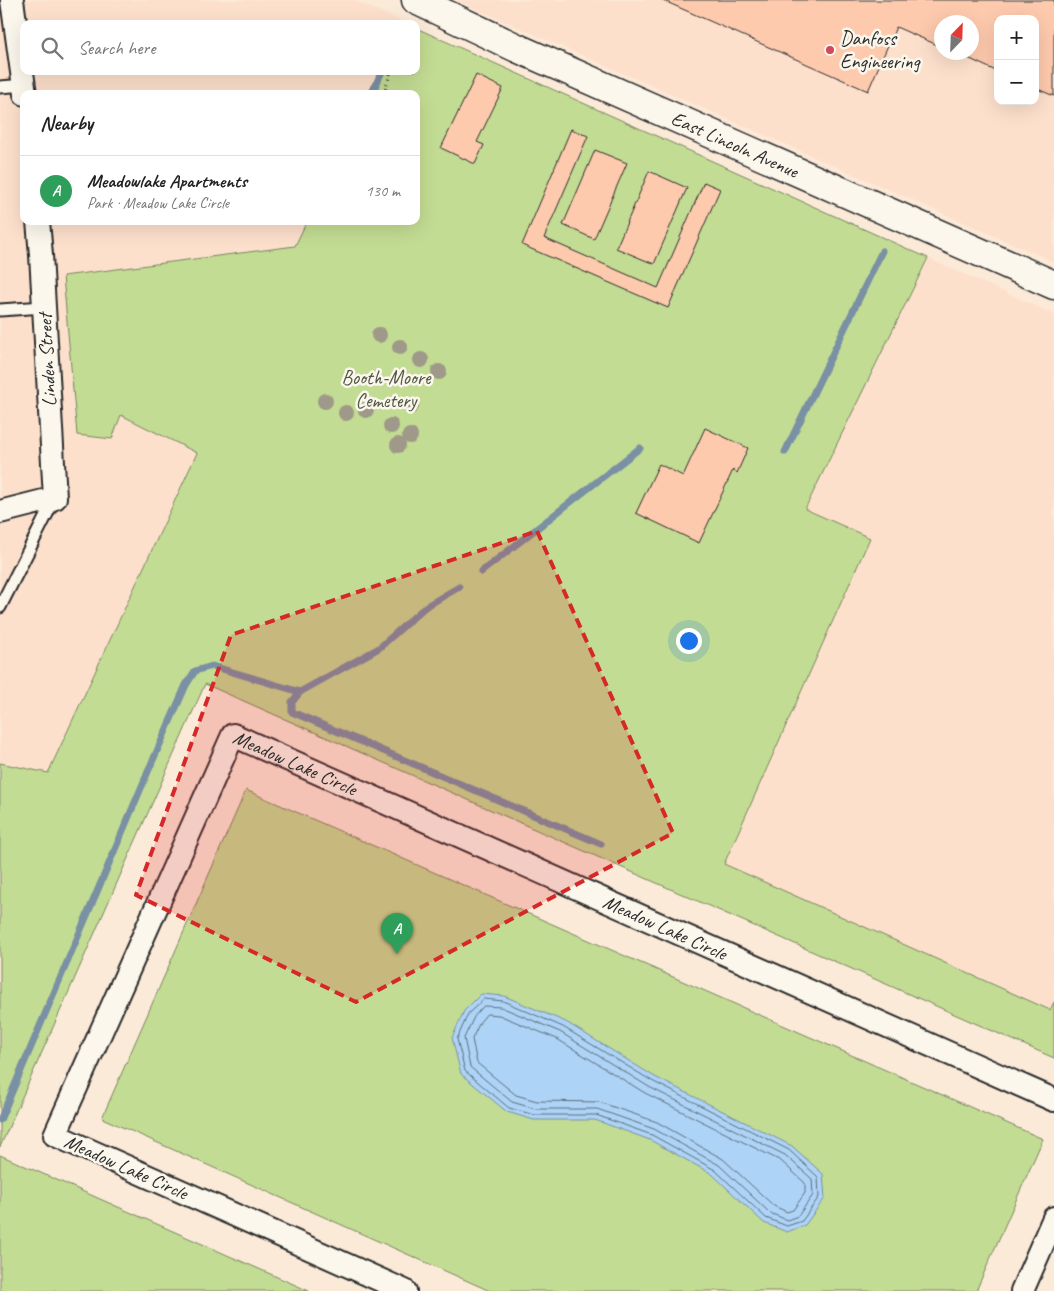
<!DOCTYPE html>
<html lang="en">
<head>
<meta charset="utf-8">
<style>
  :root { --surface:#fff; --page:#f6f6f6; --text:#222; --muted:#767676; --line:#e0e0e0; --accent:#2563eb }
  body { margin:0; font-family:Caveat,sans-serif; background:var(--page); color:var(--text) }
  .controls { position:absolute; right:15px; top:15px; display:grid; overflow:hidden; border-radius:10px; box-shadow:0 5px 20px #0002 }
  .controls button { width:45px; height:45px; display:grid; place-items:center; padding:0; border:0; border-bottom:1px solid var(--line); background:var(--surface); color:var(--text); font:25px sans-serif }
  .compass { position:absolute; left:934px; top:15px; width:45px; height:45px; border-radius:50%; background:var(--surface); box-shadow:0 5px 20px #0002; rotate:23deg }
  .you { position:absolute; left:688px; top:640px; width:18px; height:18px; margin:-12px; border:4px solid #fff; border-radius:50%; background:#1a73e8; box-shadow:0 0 0 8px #1a73e833 }
  .badge { display:grid; place-items:center; width:32px; height:32px; border-radius:50%; background:var(--accent); color:#fff; font-size:16px; font-weight:700 }
  .pin { position:absolute; translate:-50% -41px; filter:drop-shadow(0 1px 2px #0008) }
  .pin::after { content:''; position:absolute; top:26px; width:18px; height:15px; background:inherit; clip-path:polygon(0 0,100% 0,50% 100%) }
  .list { margin:0; padding:0; list-style:none }
  h2 { display:flex; justify-content:space-between; align-items:center; height:65px; margin:0; padding:0 20px; font-size:21px }
  h2 small { font-size:16px; font-weight:400; color:var(--muted) }
  .list li { display:grid; grid-template-columns:32px 1fr auto; gap:15px; align-items:center; box-sizing:border-box; height:70px; padding:0 20px; border-top:1px solid var(--line) }
  .list b { display:block; font-size:19px; white-space:nowrap }
  .list p { margin:0; font-size:16px; white-space:nowrap; color:var(--muted) }
  .list em { font-size:16px; font-style:normal; color:var(--muted) }
  .icon { flex:none; width:28px; height:28px; fill:none; stroke:currentColor; stroke-width:2; stroke-linecap:round; stroke-linejoin:round }
  .map { position:relative; flex:none; width:1054px; height:1291px; overflow:hidden }
  .search { position:absolute; background:var(--surface); box-shadow:0 5px 20px #0002; left:20px; top:20px; width:400px; height:55px; display:flex; align-items:center; gap:12px; box-sizing:border-box; padding:0 18px; border-radius:10px; color:var(--muted); font-size:19px }
  .panel { position:absolute; background:var(--surface); box-shadow:0 5px 20px #0002; left:20px; top:90px; width:400px; height:135px; border-radius:10px }
  .map>svg:first-child { display:block }
  .built { fill:#fde0cc; fill-rule:evenodd }
  .green { fill:#c3dc93; stroke:#77845f }
  .water { fill:#add3f6; stroke:#7990a5 }
  .lines { fill:none; stroke-linecap:round; stroke-linejoin:round }
  .shore { stroke:#5f6e7c; stroke-width:1 }
  .stream { stroke:#7990a5; stroke-width:7 }
  .building { fill:#fecaae; stroke:#2b2b2b }
  .service-casing { stroke:#2b2b2b; stroke-width:15 }
  .minor-casing { stroke:#2b2b2b; stroke-width:26 }
  .tertiary-casing { stroke:#2b2b2b; stroke-width:31 }
  .path { stroke:#2b2b2b; stroke-width:3; stroke-dasharray:1 4; stroke-linecap:butt }
  .service { stroke:#fbf7ec; stroke-width:11 }
  .minor { stroke:#fbf7ec; stroke-width:22 }
  .tertiary { stroke:#fbf7ec; stroke-width:28 }
  .tree { fill:#9e9988 }
  .marked { fill:#d62828; fill-opacity:0.2; stroke:#d62828; stroke-width:4; stroke-dasharray:10 6; stroke-linejoin:round }
  .poi-dot { fill:#d1495b; stroke:#fbf7ec; stroke-width:2 }
  .labels { text-anchor:middle; dominant-baseline:central; stroke-width:5; stroke-linejoin:round; paint-order:stroke }
  .poi-label { font-size:20px; fill:#2b2b2b; stroke:#fbf7ec; text-anchor:start }
  .street-label { font-size:20px; fill:#2b2b2b; stroke:#fbf7ec }
  .park-label { font-size:20px; fill:#515745; stroke:#fbf7ec }
</style>
</head>
<body>
<div class="map">
<svg width="1054" height="1291" viewBox="0 0 1054 1291">
  <rect width="100%" height="100%" fill="#fcead9"/>
  <filter id="ink" filterUnits="userSpaceOnUse"><feTurbulence type="fractalNoise" baseFrequency=".02" numOctaves="2"/><feDisplacementMap in="SourceGraphic" scale="10" xChannelSelector="R" yChannelSelector="G"/><feConvolveMatrix kernelMatrix="1 2 1 2 8 2 1 2 1" color-interpolation-filters="sRGB"/></filter>
  <g filter="url(#ink)">
    <g class="built">
      <polygon points="0,0 354,0 403,22 402,24 24,24 24,71 379,71 368,94 24,94 24,221 307,221 295,246 63,276 120,414 197,452 48,773 0,763"/>
      <path d="M455,0H1054V262ZM998,19H1035V101H998ZM942,22H972V52H942Z"/>
      <polygon points="928,258 1054,314 1054,1002 1050,1010 724,865 870,539 804,509"/>
    </g>
    <g class="green">
      <polygon points="416,28 928,258 805,509 870,538 724,864 1050,1010 1054,1002 1054,1058 205,684 0,1147 0,763 48,773 197,453 121,415 112,439 77,435 63,276 295,246 307,221 416,221 416,94 368,94 379,71 416,71"/>
      <polygon points="246,790 1043,1139 976,1291 490,1291 102,1118"/>
      <polygon points="0,1155 309,1291 0,1291"/>
    </g>
    <polygon class="water" points="481,994 504,996 566,1022 655,1077 792,1146 823,1174 825,1198 805,1225 787,1232 764,1223 712,1174 650,1140 595,1120 534,1120 507,1112 461,1074 452,1038 464,1011"/>
    <g class="lines">
      <g class="shore">
        <polygon points="484,999 503,1001 563,1027 652,1081 789,1150 818,1177 819,1197 802,1221 787,1226 766,1218 715,1170 652,1135 596,1115 535,1115 509,1108 465,1071 457,1039 468,1014"/>
        <polygon points="484,1006 501,1007 560,1032 649,1087 785,1155 812,1179 813,1195 798,1216 787,1220 770,1213 719,1165 654,1129 597,1109 536,1109 512,1102 470,1067 464,1038 474,1017"/>
        <polygon points="487,1014 499,1015 557,1039 645,1093 781,1161 805,1183 805,1193 793,1210 787,1212 774,1206 723,1159 657,1122 599,1102 537,1101 516,1095 477,1063 472,1039 480,1022"/>
      </g>
      <g class="stream">
        <polyline points="372,94 382,71"/>
        <polyline points="785,452 882,251"/>
        <polyline points="481,572 640,448"/>
        <polyline points="459,587 425,607 379,648 300,692 292,702 292,712 601,844"/>
        <polyline points="0,1120 150,767 186,685 195,671 212,666 300,692"/>
      </g>
    </g>
    <g class="building">
      <polygon points="662,0 1054,0 1054,96 1035,88 1035,19 998,19 998,72 955,52 972,52 972,22 942,22 942,47 896,27 868,91"/>
      <polygon points="476,75 503,88 477,142 484,145 475,164 441,148"/>
      <polygon points="571,129 588,136 544,238 658,288 704,182 720,189 668,308 522,245"/>
      <polygon points="595,150 627,163 594,239 563,225"/>
      <polygon points="649,171 687,188 654,264 616,248"/>
      <polygon points="705,428 748,448 737,473 733,470 699,543 636,513 659,464 683,476"/>
    </g>
    <g class="lines">
      <g class="service-casing">
        <g id="service">
          <polyline points="0,87 25,85"/>
          <polyline points="0,310 44,307"/>
          <polyline points="0,607 55,498"/>
        </g>
      </g>
      <g class="minor-casing">
        <g id="minor">
          <polyline points="12,0 25,94"/>
          <polyline points="0,512 55,498 41,255 38,221"/>
          <path id="s1" d="M405,1291L55,1135L233,735L1054,1100"/>
          <polyline points="1022,1291 1054,1218"/>
        </g>
      </g>
      <g class="tertiary-casing">
        <g id="tertiary">
          <path id="s2" d="M416,0L517,48L1054,285"/>
        </g>
      </g>
      <polyline class="path" points="384,94 391,71"/>
      <use href="#service" class="service"/>
      <use href="#minor" class="minor"/>
      <use href="#tertiary" class="tertiary"/>
    </g>
    <g class="tree">
      <circle cx="379" cy="335" r="8"/>
      <circle cx="400" cy="347" r="8"/>
      <circle cx="421" cy="360" r="8"/>
      <circle cx="439" cy="372" r="8"/>
      <circle cx="325" cy="401" r="8"/>
      <circle cx="411" cy="406" r="8"/>
      <circle cx="366" cy="410" r="8"/>
      <circle cx="346" cy="413" r="8"/>
      <circle cx="391" cy="426" r="8"/>
      <circle cx="410" cy="436" r="8"/>
      <circle cx="398" cy="445" r="8"/>
    </g>
  </g>
  <path class="marked" d="M537,531L673,833L356,1002L136,895L231,635Z"/>
  <circle class="poi-dot" cx="830" cy="50" r="5"/>
  <g class="labels">
    <g class="poi-label">
      <text x="840" y="38">Danfoss<tspan x="840" dy="23">Engineering</tspan></text>
    </g>
    <g class="street-label">
      <text stroke="none"><textPath href="#s2" startOffset="350">East Lincoln Avenue</textPath></text>
      <text transform="translate(47 360) rotate(-93)">Linden Street</text>
      <text stroke="none"><textPath href="#s1" startOffset="889">Meadow Lake Circle</textPath></text>
      <text stroke="none"><textPath href="#s1" startOffset="1294">Meadow Lake Circle</textPath></text>
      <text transform="translate(126 1167) rotate(24)">Meadow Lake Circle</text>
    </g>
    <g class="park-label">
      <text x="386" y="377">Booth-Moore<tspan x="386" dy="23">Cemetery</tspan></text>
    </g>
  </g>
</svg>
<div class="controls">
<button>+</button>
<button>−</button>
</div>
<svg class="compass" viewBox="-18 -18 36 36"><path d="M0-13l5 13h-10z" fill="#e53935"/><path d="M0 13l5-13h-10z" fill="#767676"/></svg>
<div class="you"></div>
<div class="pin badge" style="left:397px;top:954px;background:#2e9e5b">A</div>
<div class="search"><svg class="icon" aria-label="search" viewBox="0 0 24 24"><circle cx="10" cy="10" r="6"/><path d="M15 15l6 6"/></svg>Search here</div>
<section class="panel">
<h2>Nearby<small></small></h2>
<ul class="list">
<li><span class="badge" style="background:#2e9e5b">A</span><div><b>Meadowlake Apartments</b><p>Park · Meadow Lake Circle</p></div><em>130 m</em></li>
</ul>
</section>
</div>
</body>
</html>
